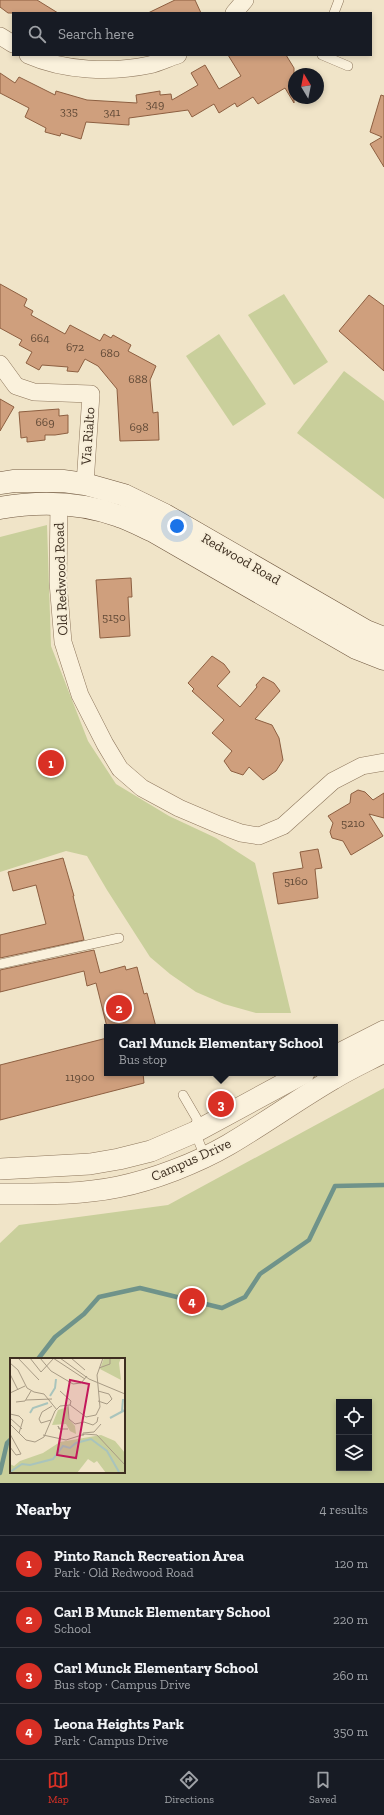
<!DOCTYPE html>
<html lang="en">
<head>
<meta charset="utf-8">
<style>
  :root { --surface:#171b24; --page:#20242c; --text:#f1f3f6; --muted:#9ea1a6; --line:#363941; --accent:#d93025 }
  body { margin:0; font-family:"Zilla Slab",serif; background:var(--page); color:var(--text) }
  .controls { position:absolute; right:12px; bottom:12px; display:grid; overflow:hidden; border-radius:0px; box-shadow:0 2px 6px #0003 }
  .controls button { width:36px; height:36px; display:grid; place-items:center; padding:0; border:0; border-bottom:1px solid var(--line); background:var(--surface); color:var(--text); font:20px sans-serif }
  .compass { position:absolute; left:288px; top:68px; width:36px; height:36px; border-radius:50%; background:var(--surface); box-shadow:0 2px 6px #0003; rotate:350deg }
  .you { position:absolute; left:177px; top:526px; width:14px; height:14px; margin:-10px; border:3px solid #fff; border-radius:50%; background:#1a73e8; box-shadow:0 0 0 6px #1a73e833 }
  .badge { display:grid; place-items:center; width:26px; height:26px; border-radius:50%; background:var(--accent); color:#fff; font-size:13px; font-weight:700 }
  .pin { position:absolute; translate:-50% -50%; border:2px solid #fff; box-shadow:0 1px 4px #0006 }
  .popup { position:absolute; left:104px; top:1024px; width:234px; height:52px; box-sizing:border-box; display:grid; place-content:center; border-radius:0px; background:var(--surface); filter:drop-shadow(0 1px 3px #0005); font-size:13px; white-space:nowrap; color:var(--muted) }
  .popup b { font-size:15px; color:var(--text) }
  .popup::after { content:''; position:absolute; left:50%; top:100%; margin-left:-8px; border:8px solid transparent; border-top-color:var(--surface) }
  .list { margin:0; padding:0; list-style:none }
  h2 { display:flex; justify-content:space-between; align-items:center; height:52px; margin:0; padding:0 16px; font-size:17px }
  h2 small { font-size:13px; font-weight:400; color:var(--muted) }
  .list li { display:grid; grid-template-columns:26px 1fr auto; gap:12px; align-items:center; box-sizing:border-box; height:56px; padding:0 16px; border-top:1px solid var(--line) }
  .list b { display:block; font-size:15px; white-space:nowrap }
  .list p { margin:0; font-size:13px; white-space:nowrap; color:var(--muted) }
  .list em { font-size:13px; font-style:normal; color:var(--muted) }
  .icon { flex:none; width:22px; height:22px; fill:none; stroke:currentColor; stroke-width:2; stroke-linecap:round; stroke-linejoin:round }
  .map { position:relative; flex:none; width:384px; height:1483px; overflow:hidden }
  .search { position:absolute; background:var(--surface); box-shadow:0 2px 6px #0003; left:12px; right:12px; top:12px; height:44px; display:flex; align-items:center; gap:10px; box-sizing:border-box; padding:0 14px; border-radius:0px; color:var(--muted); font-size:15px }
  .sheet { height:276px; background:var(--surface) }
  nav { display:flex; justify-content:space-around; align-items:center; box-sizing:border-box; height:56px; border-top:1px solid var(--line); background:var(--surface); font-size:11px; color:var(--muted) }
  nav a { display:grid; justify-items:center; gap:2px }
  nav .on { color:var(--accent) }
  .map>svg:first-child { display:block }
  .green { fill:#c9cf9b; fill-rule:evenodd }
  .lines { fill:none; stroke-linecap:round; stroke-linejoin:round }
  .stream { stroke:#6f938a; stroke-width:4.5 }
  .building { fill:#cf9f7d; stroke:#8d5f41 }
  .service-casing { stroke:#8d765c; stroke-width:10 }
  .minor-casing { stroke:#8d765c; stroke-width:18 }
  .tertiary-casing { stroke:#8d765c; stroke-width:22 }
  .secondary-casing { stroke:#6f573f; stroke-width:23 }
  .service { stroke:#faf1dc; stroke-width:9 }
  .minor { stroke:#faf1dc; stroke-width:17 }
  .tertiary { stroke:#faf1dc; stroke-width:21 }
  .secondary { stroke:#faf1dc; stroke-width:22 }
  .labels { text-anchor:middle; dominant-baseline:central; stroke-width:4; stroke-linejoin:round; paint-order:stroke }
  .number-label { font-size:12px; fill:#624a37 }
  .street-label { font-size:14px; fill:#3d2e20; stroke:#f7eed8 }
  .inset-river { fill:none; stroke:#a9c4bc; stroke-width:2 }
  .inset-road { fill:none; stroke:#a89b85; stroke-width:1 }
  .view { fill:#c2185b; fill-opacity:0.15; stroke:#c2185b; stroke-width:2 }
  .inset-edge { fill:none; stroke:#3d2e20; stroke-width:2 }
</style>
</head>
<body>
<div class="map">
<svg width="384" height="1483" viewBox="0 0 384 1483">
  <rect width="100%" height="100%" fill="#f0e4c8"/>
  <g class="green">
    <polygon points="284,294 328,362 294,385 248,315"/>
    <polygon points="219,334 266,404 233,426 186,356"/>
    <polygon points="344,371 384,401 384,499 297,433"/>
    <polygon points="47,525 51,646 88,741 116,784 169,816 216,838 255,863 291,1013 256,1013 224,1004 196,992 170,974 150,957 107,890 87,856 66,851 0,872 0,537"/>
    <path d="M384,1088V1483H0V1243L19,1225L168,1205ZM11,1359H124V1472H11ZM339,1402H369V1468H339Z"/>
  </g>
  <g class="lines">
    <g class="stream">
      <polyline points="38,1359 55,1337 84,1314 99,1297 140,1288 222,1308 245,1297 260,1274 309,1240 335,1186 384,1185"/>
      <polyline points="0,1473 7,1443 11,1439"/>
    </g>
  </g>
  <g class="building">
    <polygon points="0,0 37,0 58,13 8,13 0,7"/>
    <polygon points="175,0 195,0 201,13 148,13"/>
    <polygon points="228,55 286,55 294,68 294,103 285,88 258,104 253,97 237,107 235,103 219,113 214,104 192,117 188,110 129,118 129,125 86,122 81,139 61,133 60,136 45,132 46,128 25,117 29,108 0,93 0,73 15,83 19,77 55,95 56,91 87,100 137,103 136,95 160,91 160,95 171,94 172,100 198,85 191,73 205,65 219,89 241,76"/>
    <polygon points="381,95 384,96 384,167 370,144 382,137 370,132"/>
    <polygon points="0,284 27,299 24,306 33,311 31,315 65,334 70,325 100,341 104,334 111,338 113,335 131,345 128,351 156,366 150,380 153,413 158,412 159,440 120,441 117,389 98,366 85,359 78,372 67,371 68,367 42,365 39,370 26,363 32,352 19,345 22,340 0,328"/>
    <polygon points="369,295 384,306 384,371 339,331"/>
    <polygon points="0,399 14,407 0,431"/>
    <polygon points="59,409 59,416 68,415 68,433 55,435 45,435 45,440 27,442 27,437 21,438 19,412"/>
    <polygon points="131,578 132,597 128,597 130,636 100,638 96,580"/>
    <polygon points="212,656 224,664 230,672 217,686 240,707 257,687 256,685 263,677 274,683 280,691 255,719 272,725 279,738 283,760 276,771 263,780 249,767 243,775 231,771 224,761 232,751 212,733 224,720 192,691 194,689 188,683"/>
    <polygon points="358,790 365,792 373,800 384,793 384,818 369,814 383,836 351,855 343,841 332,838 330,832 333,823 328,816 350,803 351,794"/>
    <polygon points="318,849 322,868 315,869 318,898 278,904 273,873 303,868 300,852"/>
    <polygon points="63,858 74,896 73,896 84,940 0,958 0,935 46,924 36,885 13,891 8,872"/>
    <polygon points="94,950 100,973 125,966 126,970 137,967 144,994 147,993 156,1027 107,1027 96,983 87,986 84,971 0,992 0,970"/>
    <polygon points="107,1038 107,1073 143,1073 144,1083 0,1120 0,1065"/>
  </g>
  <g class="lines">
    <g class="service-casing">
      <g id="service">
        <polyline points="334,13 339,0"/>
        <polyline points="322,55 348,66"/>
        <polyline points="0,964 119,938"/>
        <polyline points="183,1095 197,1119 195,1132 205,1157"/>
      </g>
    </g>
    <g class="minor-casing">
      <g id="minor">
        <polyline points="234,13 245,0"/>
        <polyline points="0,36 13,44"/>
        <path d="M28,55C64,71 111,73 149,65C159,63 168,58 178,55"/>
        <polyline points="0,364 16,386 34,392 91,394 85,484"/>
        <polyline points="59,503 58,582 63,642 80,695 105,744 120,769 142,788 179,808 219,825 241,833 259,836 283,826 333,781 362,766 384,762"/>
      </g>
    </g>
    <g class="tertiary-casing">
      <g id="tertiary">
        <polyline points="335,1056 384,1031"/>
        <polyline points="0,1169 90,1164 119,1159 151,1151 195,1132 304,1073"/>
        <path d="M0,1194C39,1194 79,1195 118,1187C153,1180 197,1163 228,1145C264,1124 297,1100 333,1079C349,1069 367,1061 384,1052"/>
      </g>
    </g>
    <g class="secondary-casing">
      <g id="secondary">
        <polyline points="0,483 14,481 63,481 85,484 124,495 165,515 366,631 384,638"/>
        <path d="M0,508C40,501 80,502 119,516C131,520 142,526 153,531L356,648L384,659"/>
      </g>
    </g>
    <use href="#service" class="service"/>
    <use href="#minor" class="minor"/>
    <use href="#tertiary" class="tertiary"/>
    <use href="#secondary" class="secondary"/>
  </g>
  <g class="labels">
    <g class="number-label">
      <text x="155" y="104">349</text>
      <text x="69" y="111">335</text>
      <text x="112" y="112">341</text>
      <text x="40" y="338">664</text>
      <text x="75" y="347">672</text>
      <text x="110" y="353">680</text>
      <text x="138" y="379">688</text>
      <text x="45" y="422">669</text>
      <text x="139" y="427">698</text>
      <text x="114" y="617">5150</text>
      <text x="353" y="823">5210</text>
      <text x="296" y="881">5160</text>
      <text x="80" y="1077">11900</text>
    </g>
    <g class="street-label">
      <text transform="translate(88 436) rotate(-86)">Via Rialto</text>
      <text transform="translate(241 559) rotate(30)">Redwood Road</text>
      <text transform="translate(61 579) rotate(-92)">Old Redwood Road</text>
      <text transform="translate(191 1160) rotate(-24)">Campus Drive</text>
    </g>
  </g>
  <g transform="translate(10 1358)">
    <rect width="115" height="115" fill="#f0e4c8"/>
    <path d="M94,0H111L109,5L111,22L90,11ZM58,49V60L65,68L66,76L60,73L56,66L42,67L48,52ZM91,77L105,83L115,95V115H96L87,103L84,105L78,101L67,115H0V106L4,108L10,103L33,95L50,84Z" fill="#c9cf9b"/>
    <path class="inset-river" d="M40,38L45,30L46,21M112,53L113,41M20,55L23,50L38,45M100,60L115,52M0,114L12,106L20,107L43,101L53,88L60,90L66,85L81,81L97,93L109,114"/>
    <path class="inset-road" d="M8,0L29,22M20,0L31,14L44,0M30,0L41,13L63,26L71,25L77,18M43,0L75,21M50,0L79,21L115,36M61,0L75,12M0,5L8,12L17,30L24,34L34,36L47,52M89,10L100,6V1M0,16L8,32M50,33L61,43L60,47M88,33L99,36L102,41L97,46L88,43M0,35L15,28M16,42L42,41M6,44L15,43L21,33M58,48L59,61L65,66L74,64L83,67L87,64L88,59M0,56L9,58L13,62L9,75M0,60L12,71M41,62L31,65L29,61L32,54L42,48M0,66L16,82L25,84L34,79L45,53L50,48L60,47L76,59L86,57L90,49L87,17L93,0M50,71L48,68L49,71H58M0,76L11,96L6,97L0,89M33,77L56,82L75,76L87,77L115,107M73,78V75L84,74L91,66"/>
    <path class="view" d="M60,22L79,26L66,100L47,97Z"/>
    <rect width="115" height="115" class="inset-edge"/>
  </g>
</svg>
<div class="controls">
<button><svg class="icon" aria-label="locate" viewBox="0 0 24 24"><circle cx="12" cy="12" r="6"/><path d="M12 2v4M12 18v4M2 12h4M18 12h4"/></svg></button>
<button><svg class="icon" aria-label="layers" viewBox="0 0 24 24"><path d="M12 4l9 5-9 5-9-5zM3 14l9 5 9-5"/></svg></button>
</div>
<svg class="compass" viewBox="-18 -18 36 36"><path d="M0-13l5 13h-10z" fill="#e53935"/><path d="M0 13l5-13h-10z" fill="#9ea1a6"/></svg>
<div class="you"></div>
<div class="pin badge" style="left:51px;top:763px">1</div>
<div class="pin badge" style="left:119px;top:1008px">2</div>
<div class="pin badge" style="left:221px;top:1104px">3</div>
<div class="popup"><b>Carl Munck Elementary School</b>Bus stop</div>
<div class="pin badge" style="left:192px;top:1301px">4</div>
<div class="search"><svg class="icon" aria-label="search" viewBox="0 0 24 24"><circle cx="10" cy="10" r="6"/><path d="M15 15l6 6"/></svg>Search here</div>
</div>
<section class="sheet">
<h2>Nearby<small>4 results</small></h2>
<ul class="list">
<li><span class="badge">1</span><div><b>Pinto Ranch Recreation Area</b><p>Park · Old Redwood Road</p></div><em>120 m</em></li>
<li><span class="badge">2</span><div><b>Carl B Munck Elementary School</b><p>School</p></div><em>220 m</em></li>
<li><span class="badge">3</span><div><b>Carl Munck Elementary School</b><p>Bus stop · Campus Drive</p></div><em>260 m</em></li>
<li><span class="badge">4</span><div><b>Leona Heights Park</b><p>Park · Campus Drive</p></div><em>350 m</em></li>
</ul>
</section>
<nav>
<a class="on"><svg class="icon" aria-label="map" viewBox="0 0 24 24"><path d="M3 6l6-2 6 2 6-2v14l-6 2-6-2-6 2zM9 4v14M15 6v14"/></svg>Map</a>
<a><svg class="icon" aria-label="directions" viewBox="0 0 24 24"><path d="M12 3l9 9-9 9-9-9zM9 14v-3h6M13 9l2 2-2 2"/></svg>Directions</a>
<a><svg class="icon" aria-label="saved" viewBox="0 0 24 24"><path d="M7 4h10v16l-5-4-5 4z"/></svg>Saved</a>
</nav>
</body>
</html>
